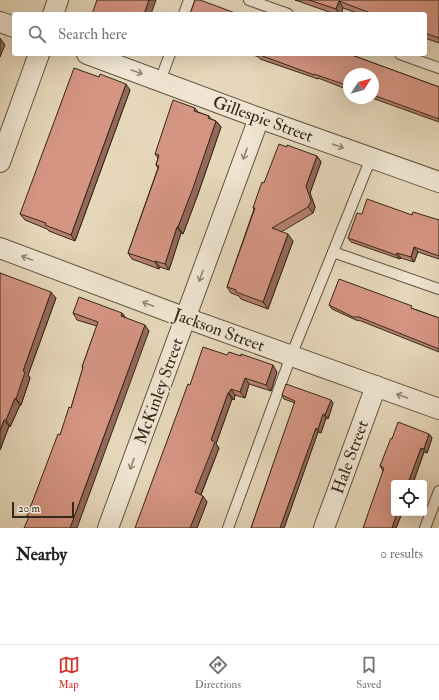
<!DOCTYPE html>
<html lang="en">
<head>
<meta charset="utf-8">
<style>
  :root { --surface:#fff; --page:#f2f2f2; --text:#202124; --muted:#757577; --line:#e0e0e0; --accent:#d93025 }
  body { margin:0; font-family:"IM FELL Double Pica",serif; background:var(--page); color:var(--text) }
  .controls { position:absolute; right:12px; bottom:12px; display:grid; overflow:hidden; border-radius:4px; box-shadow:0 4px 16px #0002 }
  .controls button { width:36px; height:36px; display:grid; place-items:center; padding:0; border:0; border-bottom:1px solid var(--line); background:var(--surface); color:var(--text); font:20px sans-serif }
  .compass { position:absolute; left:343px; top:68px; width:36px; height:36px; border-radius:50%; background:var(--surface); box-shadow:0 4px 16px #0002; rotate:54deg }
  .scale { position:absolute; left:12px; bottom:10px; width:62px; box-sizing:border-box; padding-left:4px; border:2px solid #332818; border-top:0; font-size:11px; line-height:14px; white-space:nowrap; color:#332818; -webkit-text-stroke:3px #efe5d2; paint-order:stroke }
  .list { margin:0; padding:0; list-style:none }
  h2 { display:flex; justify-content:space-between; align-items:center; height:52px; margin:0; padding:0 16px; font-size:17px }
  h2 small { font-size:13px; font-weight:400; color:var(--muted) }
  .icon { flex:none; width:22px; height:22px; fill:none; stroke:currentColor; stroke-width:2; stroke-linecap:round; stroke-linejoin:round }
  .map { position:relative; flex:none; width:439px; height:528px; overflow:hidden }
  .search { position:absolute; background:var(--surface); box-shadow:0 4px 16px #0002; left:12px; right:12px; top:12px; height:44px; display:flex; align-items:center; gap:10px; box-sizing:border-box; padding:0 14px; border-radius:4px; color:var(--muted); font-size:15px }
  .sheet { height:116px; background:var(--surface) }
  nav { display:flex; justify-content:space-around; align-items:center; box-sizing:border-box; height:56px; border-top:1px solid var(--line); background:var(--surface); font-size:11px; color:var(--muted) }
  nav a { display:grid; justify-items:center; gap:2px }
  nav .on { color:var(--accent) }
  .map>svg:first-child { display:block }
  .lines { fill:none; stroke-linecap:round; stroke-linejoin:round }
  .lane-casing { stroke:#605440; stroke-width:12 }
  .street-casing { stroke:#605440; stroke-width:22 }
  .lane { stroke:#efe5d2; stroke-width:10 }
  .street { stroke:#efe5d2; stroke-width:20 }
  .wall { fill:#b78071; stroke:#332818 }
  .shaded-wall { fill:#95685c; stroke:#332818 }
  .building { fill:#d59583; stroke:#332818 }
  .oneway { stroke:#918675 }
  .labels { text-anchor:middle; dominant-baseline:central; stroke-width:3.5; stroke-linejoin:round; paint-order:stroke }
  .street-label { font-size:17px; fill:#332818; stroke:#efe5d2 }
</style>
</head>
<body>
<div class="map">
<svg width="439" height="528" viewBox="0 0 439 528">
  <rect width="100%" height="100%" fill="#e6d7ba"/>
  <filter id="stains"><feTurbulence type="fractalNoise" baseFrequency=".005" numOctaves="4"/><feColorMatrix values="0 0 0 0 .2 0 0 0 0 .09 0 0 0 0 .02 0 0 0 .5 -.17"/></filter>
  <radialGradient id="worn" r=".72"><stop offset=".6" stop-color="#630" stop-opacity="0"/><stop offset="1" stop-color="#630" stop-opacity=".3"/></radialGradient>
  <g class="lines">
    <g class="lane-casing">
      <g id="lane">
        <polyline points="249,0 288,14"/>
        <polyline points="184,14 189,0"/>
        <polyline points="400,54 439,68"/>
        <polyline points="160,81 170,54"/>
        <polyline points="333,252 439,289"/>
        <polyline points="228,528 291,356 371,158"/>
        <polyline points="425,528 439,491"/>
      </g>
    </g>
    <g class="street-casing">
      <g id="street">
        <polyline points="53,14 58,0"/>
        <polyline points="0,22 14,27"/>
        <polyline points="87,54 259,118 439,182"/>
        <polyline points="0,162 39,54"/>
        <polyline points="0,248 186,318 439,409"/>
        <polyline points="108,528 259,118"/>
        <polyline points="324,528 376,386"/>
      </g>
    </g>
    <use href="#lane" class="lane"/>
    <use href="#street" class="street"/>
  </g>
  <g class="wall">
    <polygon points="295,0 439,0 439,43 425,38 425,14 360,14 343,8 341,14 335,14"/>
    <polygon points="250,54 349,54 439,87 439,122 372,98 373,98 373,74 349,74 349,90 318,78 318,79 260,59 259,57"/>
    <polygon points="130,90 75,241 49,231 47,229 25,220 20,214"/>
    <polygon points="195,108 198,112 209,116 211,119 216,121 221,127 198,194 183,234 181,233 169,270 160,267 159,269 132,259 128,253 158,168 156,165 158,158 155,154"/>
    <polygon points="287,147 317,156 321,162 310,193 315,207 313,213 281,232 293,241 268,309 241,299 239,296 231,293 227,287 254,209 253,208 264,183"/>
    <polygon points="362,214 412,215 439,220 439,259 418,252 414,262 401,258 400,259 351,242 348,238"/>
    <polygon points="0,273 56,298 28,375 30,378 21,405 20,405 10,427 9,426 0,450"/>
    <polygon points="329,305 414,309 439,318 439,352 361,321 356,320 332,309"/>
    <polygon points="73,313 122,313 126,318 149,331 28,518 27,516 71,408 83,368 82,367 97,326 77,320"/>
    <polygon points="227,355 277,372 271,391 249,384 245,398 235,395 234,400 232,399 216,444 219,448 201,495 207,502 197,528 190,385"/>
    <polygon points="282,395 333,403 328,419 326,418 321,433 318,432 284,528 251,528 295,403 284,399"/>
    <polygon points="429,434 432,438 427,453 424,452 413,483 394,483 394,513 402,513 396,528 383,471 380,466 392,439"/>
  </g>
  <g class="shaded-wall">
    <polygon points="149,0 156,0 151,14 144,14"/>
    <polygon points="339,1 343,8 341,14 339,14 336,9"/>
    <polygon points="0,38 5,45 0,57"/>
    <polygon points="126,84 130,90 75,241 71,235"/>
    <polygon points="216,121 221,127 198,194 183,234 178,227"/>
    <polygon points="317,156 321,162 310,193 315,207 313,213 308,207 306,186"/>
    <polygon points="177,227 181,233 169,270 165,264"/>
    <polygon points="288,234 293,241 268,309 263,302"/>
    <polygon points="414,247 418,252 414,262 411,257"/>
    <polygon points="397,253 401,258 400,259 396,255"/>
    <polygon points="155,261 160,267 159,269 155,262"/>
    <polygon points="51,292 56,298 28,375 30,378 21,405 16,399 23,371"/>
    <polygon points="122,313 126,319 121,316"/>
    <polygon points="145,325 149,331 77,528 70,528"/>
    <polygon points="273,365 277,372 271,391 266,385"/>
    <polygon points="245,378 249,384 245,398 240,392"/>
    <polygon points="231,389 235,395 234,400 229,393"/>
    <polygon points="228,393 232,399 216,444 219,448 199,499 195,492 211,440"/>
    <polygon points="15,398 20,405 10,427 6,420"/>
    <polygon points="331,400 333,403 328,419 325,415"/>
    <polygon points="323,414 326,418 321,433 318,429"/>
    <polygon points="4,420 9,426 0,450 0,431"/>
    <polygon points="316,428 318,432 284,528 280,528"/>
    <polygon points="429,434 432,438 427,453 424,449"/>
    <polygon points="421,448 424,452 413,483 408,483"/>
    <polygon points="203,496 207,502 197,528 190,528"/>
    <polygon points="397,513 402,513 396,528 392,528"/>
  </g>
  <g class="building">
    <polygon points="97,0 149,0 144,14 92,14"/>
    <polygon points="195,0 200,0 238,14 190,14"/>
    <polygon points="309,0 439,0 439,38 425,33 425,14 373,14 339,1 336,9"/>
    <polygon points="257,54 349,54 439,87 439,119 373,95 373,74 349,74 349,86 314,74 314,75"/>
    <polygon points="74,68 99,77 100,74 126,84 71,235 45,225 46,223 20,214"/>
    <polygon points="173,100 195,108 194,111 209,116 208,118 216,121 193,188 178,227 177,227 165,264 155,261 155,262 128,253 159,166 156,165 159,155 155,154"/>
    <polygon points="279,144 287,147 287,145 317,156 306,186 311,201 308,207 272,228 288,234 263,302 236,292 236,290 227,287 255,208 253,208 257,196 262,182 264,183"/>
    <polygon points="367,199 412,215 413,212 439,220 439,256 414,247 411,257 397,253 396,255 348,238 357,213 362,214"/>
    <polygon points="0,273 51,292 23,371 25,372 16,399 15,398 6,420 4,420 0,431"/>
    <polygon points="339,279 412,306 411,308 439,318 439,349 359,317 353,317 329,305"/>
    <polygon points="79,297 122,313 121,316 145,325 70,528 24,528 29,517 27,516 58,434 60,435 69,407 71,408 83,367 82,367 98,322 73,313"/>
    <polygon points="203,347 227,355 229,352 241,356 241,354 273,365 266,385 245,378 240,392 231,389 229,393 228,393 211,440 215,442 195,492 203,496 190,528 135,528 188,384 190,385"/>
    <polygon points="286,384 331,400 325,415 323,414 318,429 316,428 280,528 251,528 295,401 282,395"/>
    <polygon points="398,422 429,434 424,449 421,448 408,483 394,483 394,513 397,513 392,528 363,528 384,468 380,466 391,438 392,439"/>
  </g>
  <defs><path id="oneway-shaft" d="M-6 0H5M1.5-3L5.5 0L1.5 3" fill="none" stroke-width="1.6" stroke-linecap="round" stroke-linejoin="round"/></defs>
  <g class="oneway">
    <use href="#oneway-shaft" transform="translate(137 72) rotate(20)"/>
    <use href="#oneway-shaft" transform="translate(338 146) rotate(20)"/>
    <use href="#oneway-shaft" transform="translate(245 154) rotate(110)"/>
    <use href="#oneway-shaft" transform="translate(27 258) rotate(-159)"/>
    <use href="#oneway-shaft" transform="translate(201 276) rotate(110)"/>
    <use href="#oneway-shaft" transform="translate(148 304) rotate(-159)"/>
    <use href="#oneway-shaft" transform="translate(402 396) rotate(-160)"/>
    <use href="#oneway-shaft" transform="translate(132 464) rotate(110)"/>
  </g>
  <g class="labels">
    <g class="street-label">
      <text transform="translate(263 119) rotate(20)">Gillespie Street</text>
      <text transform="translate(219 330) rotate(20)">Jackson Street</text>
      <text transform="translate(159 391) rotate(-70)">McKinley Street</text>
      <text transform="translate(350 457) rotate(-70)">Hale Street</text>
    </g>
  </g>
  <rect width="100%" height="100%" filter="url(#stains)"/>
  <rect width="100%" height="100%" fill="url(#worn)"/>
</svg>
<div class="controls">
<button><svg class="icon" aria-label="locate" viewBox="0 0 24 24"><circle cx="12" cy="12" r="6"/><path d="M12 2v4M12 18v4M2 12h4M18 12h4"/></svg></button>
</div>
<svg class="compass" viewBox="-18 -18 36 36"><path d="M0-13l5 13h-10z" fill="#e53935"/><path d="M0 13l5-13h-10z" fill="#757577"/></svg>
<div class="scale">20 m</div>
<div class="search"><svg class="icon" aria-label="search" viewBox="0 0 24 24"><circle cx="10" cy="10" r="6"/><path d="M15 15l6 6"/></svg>Search here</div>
</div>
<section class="sheet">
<h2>Nearby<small>0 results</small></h2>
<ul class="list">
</ul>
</section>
<nav>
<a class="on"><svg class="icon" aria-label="map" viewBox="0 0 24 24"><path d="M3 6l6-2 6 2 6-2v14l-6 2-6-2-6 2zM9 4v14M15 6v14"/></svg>Map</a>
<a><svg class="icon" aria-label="directions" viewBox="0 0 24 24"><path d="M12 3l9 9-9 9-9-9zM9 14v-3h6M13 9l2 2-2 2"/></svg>Directions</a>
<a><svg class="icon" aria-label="saved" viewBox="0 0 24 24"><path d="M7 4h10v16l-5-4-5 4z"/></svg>Saved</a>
</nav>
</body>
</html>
